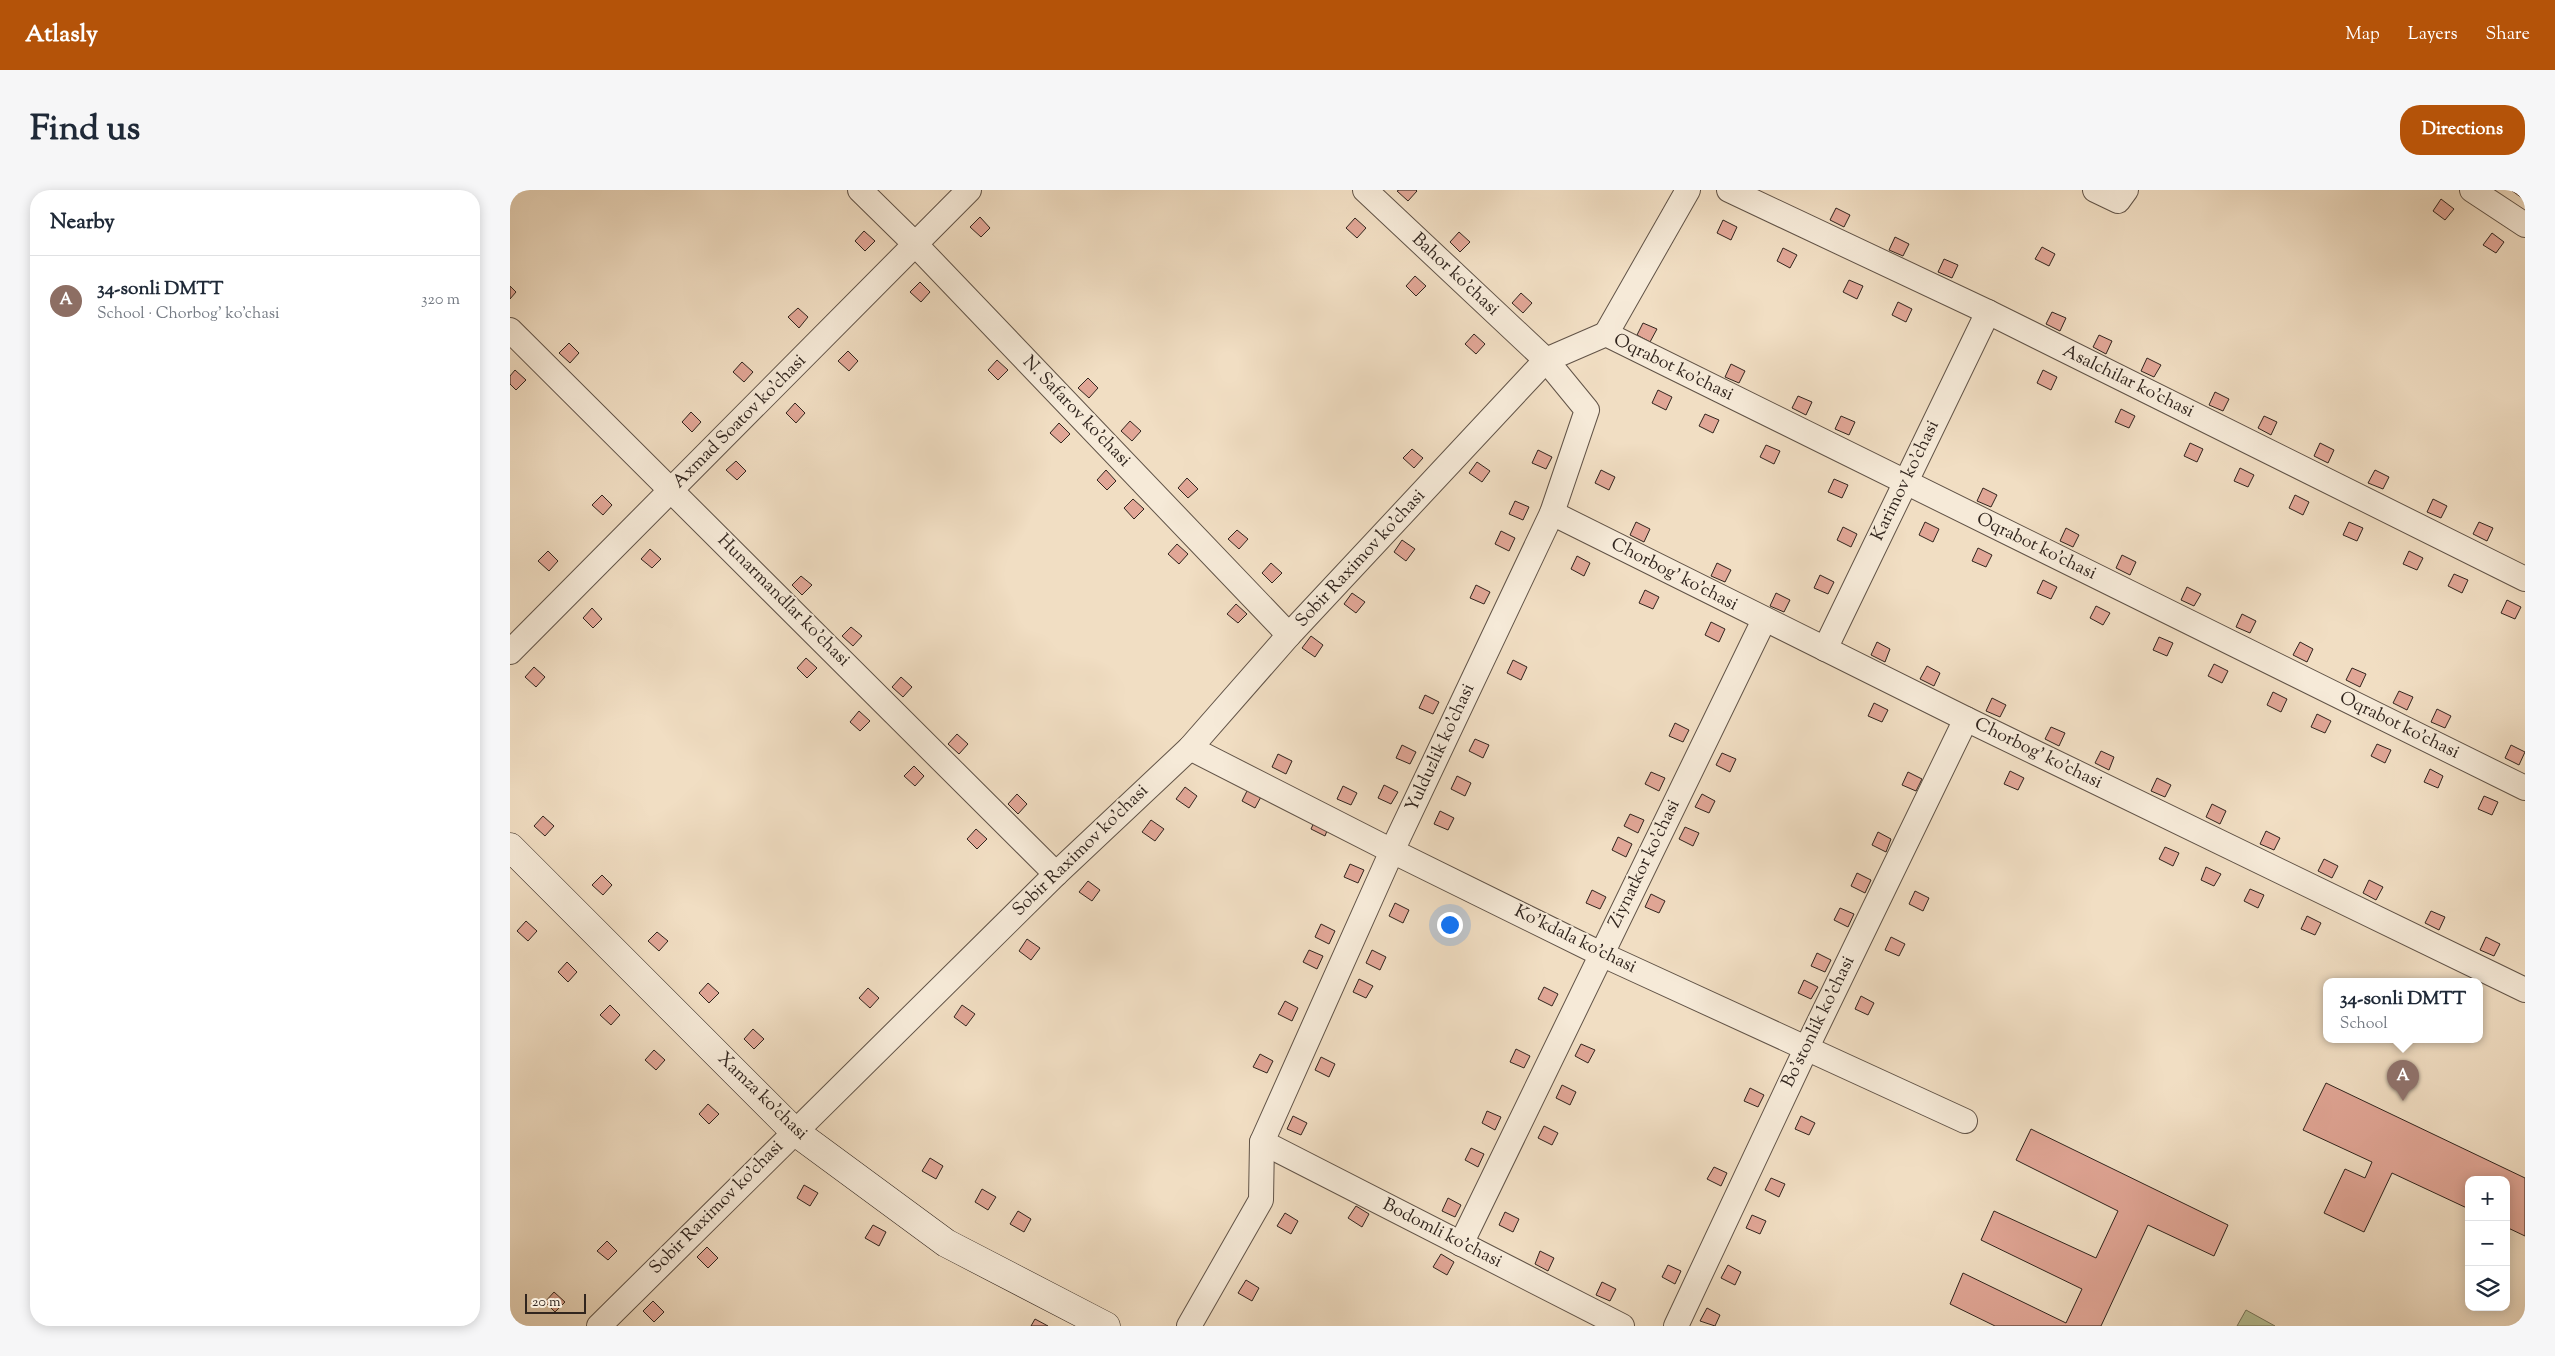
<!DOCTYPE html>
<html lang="en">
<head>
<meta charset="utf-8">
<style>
  :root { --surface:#fff; --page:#f6f6f7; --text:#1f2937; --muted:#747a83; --line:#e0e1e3; --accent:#b45309 }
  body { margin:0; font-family:"Sorts Mill Goudy",serif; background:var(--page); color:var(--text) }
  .controls { position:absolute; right:15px; bottom:15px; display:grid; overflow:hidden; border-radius:10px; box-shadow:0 2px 12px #0003 }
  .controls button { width:45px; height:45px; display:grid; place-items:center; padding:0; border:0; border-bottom:1px solid var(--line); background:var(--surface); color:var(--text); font:25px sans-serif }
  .scale { position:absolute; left:15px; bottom:12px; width:61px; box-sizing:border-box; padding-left:5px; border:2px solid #31251e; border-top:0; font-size:14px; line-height:18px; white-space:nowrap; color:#31251e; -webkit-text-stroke:4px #f6ead8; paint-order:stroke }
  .you { position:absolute; left:939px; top:734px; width:18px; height:18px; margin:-12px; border:4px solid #fff; border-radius:50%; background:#1a73e8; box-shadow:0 0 0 8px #1a73e833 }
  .badge { display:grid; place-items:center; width:32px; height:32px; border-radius:50%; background:var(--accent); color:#fff; font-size:16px; font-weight:700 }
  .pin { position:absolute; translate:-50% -41px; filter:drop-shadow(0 1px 2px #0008) }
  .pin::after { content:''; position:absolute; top:26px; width:18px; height:15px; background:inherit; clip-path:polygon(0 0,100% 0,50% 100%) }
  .popup { position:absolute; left:1813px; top:788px; width:160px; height:65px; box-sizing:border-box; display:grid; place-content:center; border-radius:10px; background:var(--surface); filter:drop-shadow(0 1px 4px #0005); font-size:16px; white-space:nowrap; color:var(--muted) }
  .popup b { font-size:19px; color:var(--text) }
  .popup::after { content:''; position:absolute; left:50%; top:100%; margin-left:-10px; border:10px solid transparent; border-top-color:var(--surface) }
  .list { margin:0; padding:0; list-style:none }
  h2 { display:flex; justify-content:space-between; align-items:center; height:65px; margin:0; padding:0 20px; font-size:21px }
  h2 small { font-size:16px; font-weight:400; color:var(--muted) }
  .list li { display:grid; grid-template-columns:32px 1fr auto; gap:15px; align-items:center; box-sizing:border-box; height:90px; padding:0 20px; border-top:1px solid var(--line) }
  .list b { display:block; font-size:19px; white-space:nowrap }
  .list p { margin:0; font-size:16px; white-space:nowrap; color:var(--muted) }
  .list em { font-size:16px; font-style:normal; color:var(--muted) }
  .icon { flex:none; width:28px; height:28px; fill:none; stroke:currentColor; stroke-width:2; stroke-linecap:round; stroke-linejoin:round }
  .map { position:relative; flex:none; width:2015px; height:1136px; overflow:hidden; border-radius:20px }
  header { display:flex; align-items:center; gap:30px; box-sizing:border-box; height:70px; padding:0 25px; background:var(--accent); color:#fff }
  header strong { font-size:24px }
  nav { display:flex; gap:28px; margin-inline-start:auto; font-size:18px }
  .intro { display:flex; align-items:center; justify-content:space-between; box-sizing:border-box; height:120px; padding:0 30px }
  h1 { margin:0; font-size:35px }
  .button { padding:12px 22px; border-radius:20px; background:var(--accent); color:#fff; font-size:18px; font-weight:700 }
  main { display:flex; gap:30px; padding:0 30px }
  aside { flex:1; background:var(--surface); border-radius:20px; box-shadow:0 2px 12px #0003 }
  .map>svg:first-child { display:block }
  .green { fill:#b7c296; stroke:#74745a }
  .building { fill:#e1a696; stroke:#31251e }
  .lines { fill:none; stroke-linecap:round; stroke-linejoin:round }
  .street-casing { stroke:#615347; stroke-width:26 }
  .secondary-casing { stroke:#31251e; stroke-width:29 }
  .street { stroke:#f6ead8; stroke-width:24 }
  .secondary { stroke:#f6ead8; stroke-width:28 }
  .labels { text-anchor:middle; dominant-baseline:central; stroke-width:4.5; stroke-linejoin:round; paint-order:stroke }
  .street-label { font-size:18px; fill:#31251e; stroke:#f6ead8 }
</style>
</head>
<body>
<header>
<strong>Atlasly</strong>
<nav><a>Map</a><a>Layers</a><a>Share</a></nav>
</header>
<div class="intro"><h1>Find us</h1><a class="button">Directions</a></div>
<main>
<aside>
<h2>Nearby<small></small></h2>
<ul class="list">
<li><span class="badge" style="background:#8d6e63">A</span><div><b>34-sonli DMTT</b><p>School · Chorbog' ko'chasi</p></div><em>320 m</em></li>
</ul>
</aside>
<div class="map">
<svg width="2015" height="1136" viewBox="0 0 2015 1136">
  <rect width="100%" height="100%" fill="#f1dec3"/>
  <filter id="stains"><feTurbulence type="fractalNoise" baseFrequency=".004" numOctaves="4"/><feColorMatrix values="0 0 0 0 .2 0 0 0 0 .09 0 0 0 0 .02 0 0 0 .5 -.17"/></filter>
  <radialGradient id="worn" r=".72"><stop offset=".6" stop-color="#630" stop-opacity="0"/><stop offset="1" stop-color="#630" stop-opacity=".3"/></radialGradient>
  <polygon class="green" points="1736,1120 1765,1136 1727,1136"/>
  <g class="building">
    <polygon points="889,0 906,0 907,1 898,11 887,1"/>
    <polygon points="2001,0 2015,0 2015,4 2012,8"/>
    <polygon points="1931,9 1944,19 1935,30 1923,21"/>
    <polygon points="1326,18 1340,25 1334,37 1320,30"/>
    <polygon points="470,27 480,38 471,47 460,37"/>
    <polygon points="845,28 856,38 847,48 836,38"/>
    <polygon points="1213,30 1227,37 1221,50 1207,43"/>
    <polygon points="354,41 365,51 355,61 345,51"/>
    <polygon points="949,42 960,52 950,62 940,52"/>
    <polygon points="1982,43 1994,52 1986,63 1973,55"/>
    <polygon points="1385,47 1399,54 1393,66 1379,60"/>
    <polygon points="1532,57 1545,64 1539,76 1525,69"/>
    <polygon points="1273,58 1287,65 1280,78 1267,71"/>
    <polygon points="1434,69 1448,75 1442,88 1428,82"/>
    <polygon points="905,86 916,96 906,106 896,96"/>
    <polygon points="1339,90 1353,96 1347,109 1333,102"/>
    <polygon points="410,92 420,102 411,112 400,102"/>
    <polygon points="0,96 6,102 0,109"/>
    <polygon points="1011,103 1022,113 1013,123 1002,113"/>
    <polygon points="1388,112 1402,119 1396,132 1382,125"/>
    <polygon points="288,118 298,127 289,138 278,127"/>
    <polygon points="1542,122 1556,128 1550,141 1536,134"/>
    <polygon points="1133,133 1147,139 1140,152 1127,145"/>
    <polygon points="964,144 975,154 966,164 955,154"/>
    <polygon points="1589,145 1602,151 1596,164 1583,157"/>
    <polygon points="59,153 69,163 60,173 49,163"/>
    <polygon points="338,161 348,171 339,181 328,171"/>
    <polygon points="1637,168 1651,175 1644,187 1631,181"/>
    <polygon points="487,170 498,180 488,190 478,180"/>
    <polygon points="232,172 243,182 234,192 223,182"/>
    <polygon points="1221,174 1235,181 1229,193 1215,187"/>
    <polygon points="5,180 16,190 6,200 0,194 0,186"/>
    <polygon points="1533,180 1547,187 1541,200 1527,193"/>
    <polygon points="578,188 588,198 579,208 568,198"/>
    <polygon points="1148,200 1162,207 1156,220 1142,213"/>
    <polygon points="1705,202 1719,209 1713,221 1699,215"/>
    <polygon points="1288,206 1302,212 1296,225 1282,218"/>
    <polygon points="285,213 295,223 286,233 276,223"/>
    <polygon points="1611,219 1625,226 1619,238 1605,232"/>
    <polygon points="181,222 191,232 182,242 172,232"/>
    <polygon points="1195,224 1209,230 1203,243 1189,236"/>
    <polygon points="1331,226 1345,232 1339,245 1325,239"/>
    <polygon points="1754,226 1767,232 1761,245 1748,238"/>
    <polygon points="620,231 631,241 622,251 611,241"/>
    <polygon points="549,233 560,244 551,253 540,243"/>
    <polygon points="1680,253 1693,259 1687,272 1674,266"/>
    <polygon points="1810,253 1824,260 1818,273 1804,266"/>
    <polygon points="1256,255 1270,261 1264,274 1250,267"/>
    <polygon points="902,259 913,268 904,278 893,268"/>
    <polygon points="1028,260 1042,267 1036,279 1022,273"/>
    <polygon points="226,271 236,281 227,290 216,280"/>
    <polygon points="967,272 980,281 972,292 959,283"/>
    <polygon points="1730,278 1744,285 1738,297 1724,291"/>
    <polygon points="596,280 606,291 597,300 587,290"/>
    <polygon points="1091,280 1105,287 1099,300 1085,293"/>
    <polygon points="1865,280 1879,287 1873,299 1858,293"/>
    <polygon points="677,288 688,299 678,308 668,298"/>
    <polygon points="1324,289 1338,295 1332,308 1318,302"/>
    <polygon points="1473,298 1487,305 1481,317 1467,311"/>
    <polygon points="92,305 102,315 93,325 82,315"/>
    <polygon points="1785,305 1799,312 1793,325 1779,318"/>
    <polygon points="623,309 634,319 624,329 614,318"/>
    <polygon points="1923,309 1937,316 1931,328 1917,322"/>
    <polygon points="1005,311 1019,317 1013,330 999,324"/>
    <polygon points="1126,332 1140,339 1134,352 1120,345"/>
    <polygon points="1415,332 1429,339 1423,352 1409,345"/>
    <polygon points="1839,332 1853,338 1847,351 1833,345"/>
    <polygon points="1969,332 1983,338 1977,351 1963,344"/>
    <polygon points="1333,337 1347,344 1341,357 1327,350"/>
    <polygon points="1556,338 1569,345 1563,357 1550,351"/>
    <polygon points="727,340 738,349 729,359 718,349"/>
    <polygon points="991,341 1005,348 999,361 985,354"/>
    <polygon points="892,350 905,359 896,371 884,362"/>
    <polygon points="667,354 678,364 669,374 658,364"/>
    <polygon points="1468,358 1482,365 1476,377 1462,371"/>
    <polygon points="140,359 151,369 142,378 131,369"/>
    <polygon points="38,361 48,371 39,381 28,371"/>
    <polygon points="1899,361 1913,368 1907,380 1893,374"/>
    <polygon points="1612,365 1626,372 1620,385 1606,378"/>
    <polygon points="1067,366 1080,373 1074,386 1061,379"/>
    <polygon points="761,373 772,383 762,393 752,383"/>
    <polygon points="1207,373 1221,380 1215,392 1201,386"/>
    <polygon points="1944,384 1958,390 1952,403 1938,396"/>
    <polygon points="1310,385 1324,392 1318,404 1304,398"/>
    <polygon points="291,386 302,395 292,405 282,395"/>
    <polygon points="1533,390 1547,397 1541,409 1527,403"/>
    <polygon points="966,395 980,402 974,414 960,408"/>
    <polygon points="1677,397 1691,404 1684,416 1671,410"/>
    <polygon points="1135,400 1149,407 1143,419 1129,413"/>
    <polygon points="842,403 855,412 846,423 834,414"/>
    <polygon points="1266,403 1280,410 1274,422 1260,416"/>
    <polygon points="1997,410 2011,417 2005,429 1991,423"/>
    <polygon points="726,414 737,424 728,433 717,424"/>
    <polygon points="1586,416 1600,423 1593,435 1580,428"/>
    <polygon points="82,418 92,429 83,438 73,428"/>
    <polygon points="1732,424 1746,431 1740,443 1726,437"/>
    <polygon points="1201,432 1215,439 1209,452 1195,445"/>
    <polygon points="341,437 352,446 343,456 332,446"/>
    <polygon points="801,446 813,455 805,467 792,458"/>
    <polygon points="1649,447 1663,453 1657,466 1643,460"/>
    <polygon points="1367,452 1380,459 1375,472 1361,465"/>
    <polygon points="1790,452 1803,459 1797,472 1783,465"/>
    <polygon points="296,468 307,478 297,488 287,478"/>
    <polygon points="1003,470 1017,477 1011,490 997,483"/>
    <polygon points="1704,474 1718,481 1712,493 1698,486"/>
    <polygon points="1417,476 1430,483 1424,496 1410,489"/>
    <polygon points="24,477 35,487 26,497 15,487"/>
    <polygon points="1842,478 1856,484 1850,497 1836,490"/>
    <polygon points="391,487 402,497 393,507 382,497"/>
    <polygon points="1889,501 1903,507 1897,520 1883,513"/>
    <polygon points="1763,502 1777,509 1771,522 1757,515"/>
    <polygon points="915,505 929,512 923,524 909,518"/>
    <polygon points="1482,508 1496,515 1490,527 1476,521"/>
    <polygon points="1364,513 1378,520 1372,532 1358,526"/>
    <polygon points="1927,519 1941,526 1935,538 1921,532"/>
    <polygon points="349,521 360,531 350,541 340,532"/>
    <polygon points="1807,524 1821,531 1815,543 1801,537"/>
    <polygon points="1165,533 1179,540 1173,552 1159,546"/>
    <polygon points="1541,537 1555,543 1549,556 1535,549"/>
    <polygon points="447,544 458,554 449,564 438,554"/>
    <polygon points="965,549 979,555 973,568 959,561"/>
    <polygon points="1867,554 1881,560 1875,573 1861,566"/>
    <polygon points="892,555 906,562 900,574 886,568"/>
    <polygon points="2001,555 2015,562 2009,575 1995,568"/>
    <polygon points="1591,561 1604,567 1599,580 1585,573"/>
    <polygon points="1212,563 1226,569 1220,582 1206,575"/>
    <polygon points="768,564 782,571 776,584 762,577"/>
    <polygon points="404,576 414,586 405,596 394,586"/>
    <polygon points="1920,579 1933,586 1928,598 1914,592"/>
    <polygon points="1500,581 1514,588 1508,600 1494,594"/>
    <polygon points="1141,582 1155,588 1149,601 1135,594"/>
    <polygon points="1398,582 1412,589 1406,601 1392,595"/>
    <polygon points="947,586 961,593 955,606 941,599"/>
    <polygon points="1647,588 1661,595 1655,607 1641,601"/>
    <polygon points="874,595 888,602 881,614 868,608"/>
    <polygon points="833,596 847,603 841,615 827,609"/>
    <polygon points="675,597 687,606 679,618 666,609"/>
    <polygon points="738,599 752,605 745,618 732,611"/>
    <polygon points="507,604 517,614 508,624 498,614"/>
    <polygon points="1192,604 1205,611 1199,623 1185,617"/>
    <polygon points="1974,606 1988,612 1982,625 1968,619"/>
    <polygon points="1702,614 1716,621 1710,634 1696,627"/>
    <polygon points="930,621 944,628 938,640 924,634"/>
    <polygon points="1120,624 1134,630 1128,643 1114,636"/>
    <polygon points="33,626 44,636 35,646 24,636"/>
    <polygon points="807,626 820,633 815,646 801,639"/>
    <polygon points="641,630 654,639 645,651 632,642"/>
    <polygon points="1175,637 1189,643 1183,656 1169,649"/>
    <polygon points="466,639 477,649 467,659 457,649"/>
    <polygon points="1756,641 1770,648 1764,660 1750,654"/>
    <polygon points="1368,642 1381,649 1376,662 1362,655"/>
    <polygon points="1108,647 1122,654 1116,667 1102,660"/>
    <polygon points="1655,657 1669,663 1663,676 1649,669"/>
    <polygon points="1814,669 1828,676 1822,688 1808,681"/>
    <polygon points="840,674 854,680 848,693 834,687"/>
    <polygon points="1696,677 1711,684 1704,696 1691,690"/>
    <polygon points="1347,683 1361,690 1355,703 1341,696"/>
    <polygon points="92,685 102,695 93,705 82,695"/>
    <polygon points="1859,690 1873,697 1866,710 1853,703"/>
    <polygon points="578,691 590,700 582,711 569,702"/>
    <polygon points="1740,699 1754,705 1748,718 1734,711"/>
    <polygon points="1082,700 1096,707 1090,719 1076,713"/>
    <polygon points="1405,701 1419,708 1413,721 1399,714"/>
    <polygon points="1141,704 1155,711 1149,723 1135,717"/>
    <polygon points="885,713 899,720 893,733 879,726"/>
    <polygon points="1330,718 1344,724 1338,737 1324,730"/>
    <polygon points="1921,721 1935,727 1929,740 1915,733"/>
    <polygon points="1797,726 1811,733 1805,745 1791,739"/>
    <polygon points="16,731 27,741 18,751 7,741"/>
    <polygon points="811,734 825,741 819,754 805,747"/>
    <polygon points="147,742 158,751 149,761 138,751"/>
    <polygon points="1381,747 1395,754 1389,766 1375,760"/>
    <polygon points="1976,747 1990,754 1984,766 1970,760"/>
    <polygon points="517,749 530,758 521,770 509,761"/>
    <polygon points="799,760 813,766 807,779 793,772"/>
    <polygon points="862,760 876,767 870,780 856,773"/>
    <polygon points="1307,763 1321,770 1315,782 1301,776"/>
    <polygon points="57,772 67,782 58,792 48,782"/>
    <polygon points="849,789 863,796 856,808 843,802"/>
    <polygon points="1294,790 1308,797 1301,809 1288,803"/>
    <polygon points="198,793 209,803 199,813 189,803"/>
    <polygon points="1034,797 1048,804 1042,816 1028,809"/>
    <polygon points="358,798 369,808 360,818 349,808"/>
    <polygon points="1351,806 1364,813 1358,825 1345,819"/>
    <polygon points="775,811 788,818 782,831 768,824"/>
    <polygon points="100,815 110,825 101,835 90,825"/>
    <polygon points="452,815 465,824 456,836 444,827"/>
    <polygon points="243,839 254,849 244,859 234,849"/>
    <polygon points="1071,854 1085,860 1078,873 1065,866"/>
    <polygon points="1006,859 1020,866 1014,878 1000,872"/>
    <polygon points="144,860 155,870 146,880 135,870"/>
    <polygon points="750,864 763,871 757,883 743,877"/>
    <polygon points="811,867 825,874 819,887 805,880"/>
    <polygon points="1816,893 2015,988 2015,1046 1996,1037 1996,990 1959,990 1959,1019 1882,983 1854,1042 1814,1023 1835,979 1855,988 1862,972 1793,940"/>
    <polygon points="1052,895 1066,902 1060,915 1046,908"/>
    <polygon points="1240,898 1254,905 1248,917 1234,911"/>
    <polygon points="198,914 209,924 199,934 189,924"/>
    <polygon points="977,921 991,927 985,940 972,933"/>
    <polygon points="783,926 797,933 791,945 777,939"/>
    <polygon points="1291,926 1305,933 1299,945 1285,939"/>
    <polygon points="1034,936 1048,943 1042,955 1028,948"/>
    <polygon points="1521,939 1718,1035 1704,1066 1638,1035 1591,1136 1485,1136 1440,1114 1453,1083 1556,1133 1572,1099 1471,1050 1484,1021 1586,1068 1608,1021 1506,970"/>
    <polygon points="961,958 974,964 968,977 955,970"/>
    <polygon points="420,968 433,976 426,989 412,981"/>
    <polygon points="1204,977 1217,983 1211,996 1197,989"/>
    <polygon points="1261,988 1275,994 1269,1007 1255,1000"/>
    <polygon points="294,995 308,1003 300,1016 287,1008"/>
    <polygon points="472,999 486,1007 478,1020 465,1012"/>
    <polygon points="938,1008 951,1015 945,1027 932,1021"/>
    <polygon points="846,1016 859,1024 852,1037 838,1028"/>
    <polygon points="508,1021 521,1029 514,1042 500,1034"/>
    <polygon points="995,1022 1009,1029 1003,1042 989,1035"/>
    <polygon points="775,1023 788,1031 781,1044 767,1036"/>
    <polygon points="1242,1025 1256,1031 1250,1044 1236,1038"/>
    <polygon points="363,1035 376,1042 369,1056 355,1048"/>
    <polygon points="97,1051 107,1061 98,1070 87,1061"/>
    <polygon points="197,1057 208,1068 198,1078 187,1067"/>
    <polygon points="1030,1061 1044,1068 1038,1081 1025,1074"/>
    <polygon points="931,1064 944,1072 937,1085 923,1077"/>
    <polygon points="1158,1075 1171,1081 1165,1094 1152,1087"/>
    <polygon points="1218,1075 1231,1082 1225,1095 1211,1088"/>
    <polygon points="736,1090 749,1098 742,1111 728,1103"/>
    <polygon points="1092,1092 1106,1099 1100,1111 1086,1105"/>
    <polygon points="44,1102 55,1112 45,1122 35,1112"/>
    <polygon points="143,1111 154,1122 144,1132 133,1121"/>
    <polygon points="1197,1118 1210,1125 1205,1136 1190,1131"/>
    <polygon points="525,1129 538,1136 521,1136"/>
  </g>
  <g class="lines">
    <g class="street-casing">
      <g id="street">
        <polyline points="350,0 405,54 779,445"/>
        <polyline points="1219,0 1478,122 2015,389"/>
        <polyline points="1585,0 1608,11 1616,0"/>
        <polyline points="1962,0 2015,35"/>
        <polyline points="0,140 546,684"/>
        <polyline points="1096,144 1178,0"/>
        <polyline points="1042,323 1456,529 2015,800"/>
        <polyline points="1315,459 1478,122"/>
        <polyline points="0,462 459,0"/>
        <polyline points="680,558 882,661 1091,764 1455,931"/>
        <polyline points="752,952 1112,1136"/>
        <polyline points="951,1054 1254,430"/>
        <polyline points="89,1136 546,684 680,558 779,445 1036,170 1096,144 2015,598"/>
        <polyline points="679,1136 751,1010 752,952 882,661 1042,323 1077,220 1036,170 855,0"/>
        <polyline points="1166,1136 1297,857 1456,529"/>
      </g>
    </g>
    <g class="secondary-casing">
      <polyline id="secondary" points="0,657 284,941 436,1053 596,1136"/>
    </g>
    <use href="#street" class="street"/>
    <use href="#secondary" class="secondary"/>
  </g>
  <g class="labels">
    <g class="street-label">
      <text transform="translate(945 85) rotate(43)">Bahor ko'chasi</text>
      <text transform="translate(1163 178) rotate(26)">Oqrabot ko'chasi</text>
      <text transform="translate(1618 192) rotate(26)">Asalchilar ko'chasi</text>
      <text transform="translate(566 222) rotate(46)">N. Safarov ko'chasi</text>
      <text transform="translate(230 232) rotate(-45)">Axmad Soatov ko'chasi</text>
      <text transform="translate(1396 291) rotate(-64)">Karimov ko'chasi</text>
      <text transform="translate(1526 357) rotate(26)">Oqrabot ko'chasi</text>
      <text transform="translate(851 369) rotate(-47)">Sobir Raximov ko'chasi</text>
      <text transform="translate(1164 385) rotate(27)">Chorbog' ko'chasi</text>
      <text transform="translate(273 411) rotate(45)">Hunarmandlar ko'chasi</text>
      <text transform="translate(1889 536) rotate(26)">Oqrabot ko'chasi</text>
      <text transform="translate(931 558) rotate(-65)">Yulduzlik ko'chasi</text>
      <text transform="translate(1528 564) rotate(26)">Chorbog' ko'chasi</text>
      <text transform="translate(571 661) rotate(-44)">Sobir Raximov ko'chasi</text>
      <text transform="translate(1135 674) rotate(-64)">Ziynatkor ko'chasi</text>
      <text transform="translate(1065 750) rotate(26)">Ko'kdala ko'chasi</text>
      <text transform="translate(1309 832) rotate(-64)">Bo'stonlik ko'chasi</text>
      <text transform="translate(252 907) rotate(44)">Xamza ko'chasi</text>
      <text transform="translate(207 1018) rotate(-45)">Sobir Raximov ko'chasi</text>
      <text transform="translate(932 1044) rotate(27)">Bodomli ko'chasi</text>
    </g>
  </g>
  <rect width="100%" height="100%" filter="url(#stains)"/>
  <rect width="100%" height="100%" fill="url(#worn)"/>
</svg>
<div class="controls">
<button>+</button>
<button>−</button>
<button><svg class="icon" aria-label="layers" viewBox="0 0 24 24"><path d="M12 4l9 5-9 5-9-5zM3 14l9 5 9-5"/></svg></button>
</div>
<div class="scale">20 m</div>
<div class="you"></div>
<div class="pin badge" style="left:1893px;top:911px;background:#8d6e63">A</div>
<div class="popup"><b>34-sonli DMTT</b>School</div>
</div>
</main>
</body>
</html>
